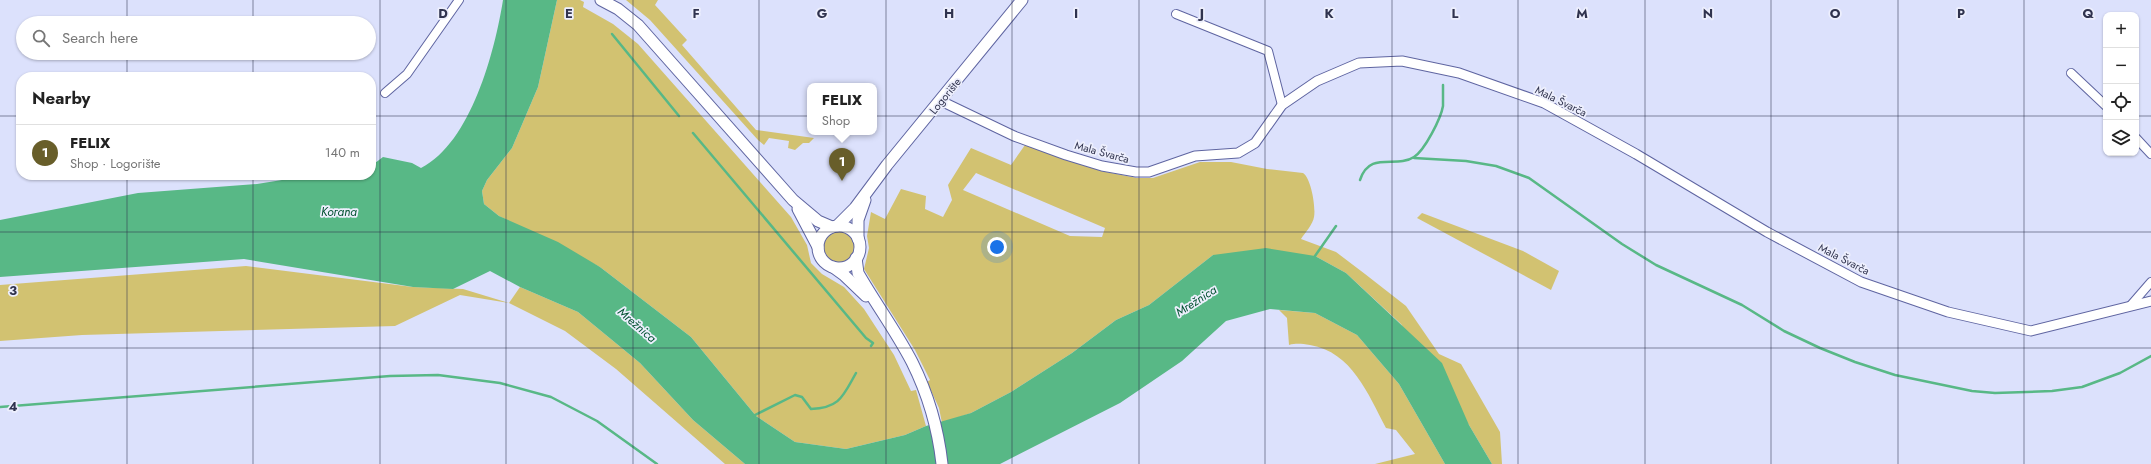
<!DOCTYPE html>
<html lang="en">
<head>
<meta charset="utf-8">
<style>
  :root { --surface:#fff; --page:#f6f6f6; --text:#222; --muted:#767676; --line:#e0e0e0; --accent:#685e2a }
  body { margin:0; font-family:Jost,sans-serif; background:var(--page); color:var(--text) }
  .controls { position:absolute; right:12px; top:12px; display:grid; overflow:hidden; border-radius:8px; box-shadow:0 1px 3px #0004 }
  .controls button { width:36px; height:36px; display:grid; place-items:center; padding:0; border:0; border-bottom:1px solid var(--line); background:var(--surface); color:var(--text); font:20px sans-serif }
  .you { position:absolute; left:997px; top:247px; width:14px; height:14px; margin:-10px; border:3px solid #fff; border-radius:50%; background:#1a73e8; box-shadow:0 0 0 6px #1a73e833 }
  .badge { display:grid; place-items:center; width:26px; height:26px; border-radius:50%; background:var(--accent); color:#fff; font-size:13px; font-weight:700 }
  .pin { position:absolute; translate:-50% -33px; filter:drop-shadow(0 1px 2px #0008) }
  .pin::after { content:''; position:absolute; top:21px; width:14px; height:12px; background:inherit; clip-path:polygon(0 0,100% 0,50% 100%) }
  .popup { position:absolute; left:807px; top:83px; width:70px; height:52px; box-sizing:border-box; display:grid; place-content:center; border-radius:8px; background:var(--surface); filter:drop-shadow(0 1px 3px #0005); font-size:13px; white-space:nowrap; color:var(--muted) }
  .popup b { font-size:15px; color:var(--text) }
  .popup::after { content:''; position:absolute; left:50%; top:100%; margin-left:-8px; border:8px solid transparent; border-top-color:var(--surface) }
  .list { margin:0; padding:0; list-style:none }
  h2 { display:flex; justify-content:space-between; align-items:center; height:52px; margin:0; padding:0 16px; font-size:17px }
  h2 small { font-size:13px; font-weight:400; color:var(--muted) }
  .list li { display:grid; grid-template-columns:26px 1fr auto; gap:12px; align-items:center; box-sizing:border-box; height:56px; padding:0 16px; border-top:1px solid var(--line) }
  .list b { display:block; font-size:15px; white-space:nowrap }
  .list p { margin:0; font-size:13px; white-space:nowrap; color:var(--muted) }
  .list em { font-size:13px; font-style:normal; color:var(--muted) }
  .icon { flex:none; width:22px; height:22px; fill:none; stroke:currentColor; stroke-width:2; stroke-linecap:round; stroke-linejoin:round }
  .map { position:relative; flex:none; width:2151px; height:464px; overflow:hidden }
  .search { position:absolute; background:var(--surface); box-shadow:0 1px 3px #0004; left:16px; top:16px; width:360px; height:44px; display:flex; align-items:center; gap:10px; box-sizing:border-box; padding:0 14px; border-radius:22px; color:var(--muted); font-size:15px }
  .panel { position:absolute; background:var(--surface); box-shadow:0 1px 3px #0004; left:16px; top:72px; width:360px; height:108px; border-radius:16px }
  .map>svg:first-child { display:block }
  .green { fill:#d2c271; fill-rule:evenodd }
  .water { fill:#58b886 }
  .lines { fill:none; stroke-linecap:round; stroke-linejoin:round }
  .stream { stroke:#58b886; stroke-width:2.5 }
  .minor-casing { stroke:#5f65a1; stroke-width:10 }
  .tertiary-casing { stroke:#5f65a1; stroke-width:11 }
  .secondary-casing { stroke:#5f65a1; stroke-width:13 }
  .minor { stroke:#fff; stroke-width:8 }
  .tertiary { stroke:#fff; stroke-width:9 }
  .secondary { stroke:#fff; stroke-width:11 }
  .grid { fill:none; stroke:#30334e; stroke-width:1; stroke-opacity:0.55 }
  .labels { text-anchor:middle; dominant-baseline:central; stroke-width:3.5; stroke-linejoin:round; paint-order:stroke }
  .street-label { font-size:11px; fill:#30334e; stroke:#edeffd }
  .water-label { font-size:12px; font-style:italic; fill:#00502f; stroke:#edeffd }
  .grid-label { font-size:13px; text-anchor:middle; font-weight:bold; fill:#30334e; stroke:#edeffd; stroke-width:3.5; stroke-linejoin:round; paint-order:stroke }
</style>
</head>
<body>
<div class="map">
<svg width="2151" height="464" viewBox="0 0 2151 464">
  <rect width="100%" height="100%" fill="#dce1fc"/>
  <g class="green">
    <polygon points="557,0 580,0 584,2 583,7 613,24 638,44 791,217 807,245 811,263 822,274 844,287 864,309 894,355 911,391 916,390 926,426 905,435 846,449 795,442 756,416 691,337 600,267 499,216 484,204 482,191 487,180 512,148 538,87"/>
    <polygon points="626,0 658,0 655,5 687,40 682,45 756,130 814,138 809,143 803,143 795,150 788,148 789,141 769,138 764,145 758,140 650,20"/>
    <path d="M1025,145L1101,171L1137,178H1153L1200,162H1231L1267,169L1303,173C1311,178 1316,207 1314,217C1313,224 1305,233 1301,239L1336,252L1365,274L1406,306L1439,354L1461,364L1500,432L1502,464H1492L1469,425L1401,324L1346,273L1315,256L1213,255L1149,305L1116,320L1072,353L1011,392L971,413L942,423L939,408L927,382L930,380L915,350L864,269L869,248L867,236L871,212L885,219L901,189L926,196L925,209L943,217L952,200L948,185L971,148L1011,165ZM976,173L1105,228L1102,237L1070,236L963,190Z"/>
    <polygon points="1422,213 1523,251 1559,271 1551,290 1417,218"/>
    <circle cx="839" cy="247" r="16"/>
    <polygon points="246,266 413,287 463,289 509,303 520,287 578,312 640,363 693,420 745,464 725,464 616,369 565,331 509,303 460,295 395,326 82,335 0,341 0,285"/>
    <path d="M1279,310L1315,313L1357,335L1399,384L1445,464H1375L1415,454L1396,430L1386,428C1368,394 1352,352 1310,345C1302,344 1297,343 1289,345L1287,318Z"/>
  </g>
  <path class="water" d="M503,0H557L538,87L512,148L487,180L482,191L484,204L499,216L558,242L600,267L691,337L756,416L795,442L846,449L905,435L926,426L971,413L1011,392L1072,353L1116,320L1149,305L1213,255L1266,248L1315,256L1346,273L1442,363L1469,425L1492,464H1445L1399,384L1357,335L1315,313L1270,309L1226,321L1182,361L1120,403L1000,464H745L693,420L640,363L578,312L520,287L490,271L453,289L413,287L244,259L0,277V220L138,193L257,184L313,175H371V166L383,157L412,163L421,168C471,143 495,51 503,0Z"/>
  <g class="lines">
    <g class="stream">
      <polyline points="612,34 679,116"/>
      <polyline points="693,133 866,338 873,343 871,346"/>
      <polyline points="1414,158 1466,161 1496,166 1529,178 1622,244 1656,265 1742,305 1784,331 1820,348 1855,362 1895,375 1972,391 1995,393 2052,391 2082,387 2120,373 2151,356"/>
      <path d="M1360,180C1370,150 1396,169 1414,157C1425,150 1441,118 1443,106C1443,99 1443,92 1443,85"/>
      <polyline points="1315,256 1336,226"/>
      <polyline points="0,407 390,376 438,375 500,383 551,397 597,421 657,464"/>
      <path d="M753,416L795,395L802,397L811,409C840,408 843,396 856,373"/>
    </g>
    <g class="minor-casing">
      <g id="minor">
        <polyline points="1176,14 1268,51 1282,105"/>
        <polyline points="2071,73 2106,106"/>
        <polyline points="385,93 407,74 459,0"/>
        <polyline points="2136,138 2151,154"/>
        <polyline points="2131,305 2151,282"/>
      </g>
    </g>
    <g class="tertiary-casing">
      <polyline id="tertiary" points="941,101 1014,136 1066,155 1102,166 1136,172 1149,172 1195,156 1238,153 1255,143 1282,105 1317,81 1359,63 1402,61 1459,73 1544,103 1636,154 1767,232 1861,282 1948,312 2031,331 2151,301"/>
    </g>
    <g class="secondary-casing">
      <g id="secondary">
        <polyline points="601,0 618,9 638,25 793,200 818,221 832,227"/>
        <polyline points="798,209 818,247"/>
        <polyline points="837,226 855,208 887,165 1022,0"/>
        <circle cx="839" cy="247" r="21"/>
        <polyline points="858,239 858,220 865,200"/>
        <path d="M856,258L858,273C875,303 896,331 912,362C928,394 938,428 942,464"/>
        <polyline points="833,267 844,275 866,296"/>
      </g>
    </g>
    <use href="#minor" class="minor"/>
    <use href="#tertiary" class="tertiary"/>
    <use href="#secondary" class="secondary"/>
  </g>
  <path class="grid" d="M127,0V23M253,0V23M380,0V464M506,0V464M633,0V464M759,0V464M886,0V464M1012,0V464M1139,0V464M1265,0V464M1392,0V464M1518,0V464M1645,0V464M1771,0V464M1898,0V464M2024,0V464M127,53V77M253,53V77M0,116H21M371,116H2106M2136,116H2151M127,175V464M253,175V464M0,232H2151M0,348H2151"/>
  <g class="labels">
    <g class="street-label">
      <text transform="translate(945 96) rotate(-51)">Logorište</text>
      <text transform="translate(1561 101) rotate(26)">Mala Švarča</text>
      <text transform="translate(1102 152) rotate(15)">Mala Švarča</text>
      <text transform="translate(1844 259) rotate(27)">Mala Švarča</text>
    </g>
    <g class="water-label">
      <text x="339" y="212">Korana</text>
      <text transform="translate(1196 301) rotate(-33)">Mrežnica</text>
      <text transform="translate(637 325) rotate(41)">Mrežnica</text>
    </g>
  </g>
  <g class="grid-label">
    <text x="443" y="18">D</text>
    <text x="569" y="18">E</text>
    <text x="696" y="18">F</text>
    <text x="822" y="18">G</text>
    <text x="949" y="18">H</text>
    <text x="1076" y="18">I</text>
    <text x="1202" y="18">J</text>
    <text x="1329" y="18">K</text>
    <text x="1455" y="18">L</text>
    <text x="1582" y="18">M</text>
    <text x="1708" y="18">N</text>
    <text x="1835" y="18">O</text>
    <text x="1961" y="18">P</text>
    <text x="2088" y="18">Q</text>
    <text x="13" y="295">3</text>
    <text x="13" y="411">4</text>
  </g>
</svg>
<div class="controls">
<button>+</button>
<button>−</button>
<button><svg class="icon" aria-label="locate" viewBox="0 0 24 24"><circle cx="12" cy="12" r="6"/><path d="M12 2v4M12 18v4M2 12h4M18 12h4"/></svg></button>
<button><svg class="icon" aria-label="layers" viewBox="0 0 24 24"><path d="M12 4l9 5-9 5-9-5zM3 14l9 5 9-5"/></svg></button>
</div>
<div class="you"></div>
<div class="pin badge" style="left:842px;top:181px">1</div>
<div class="popup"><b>FELIX</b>Shop</div>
<div class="search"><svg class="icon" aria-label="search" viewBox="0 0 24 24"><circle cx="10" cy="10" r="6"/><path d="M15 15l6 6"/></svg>Search here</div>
<section class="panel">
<h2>Nearby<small></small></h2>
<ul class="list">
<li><span class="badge">1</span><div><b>FELIX</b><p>Shop · Logorište</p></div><em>140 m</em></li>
</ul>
</section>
</div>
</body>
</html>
